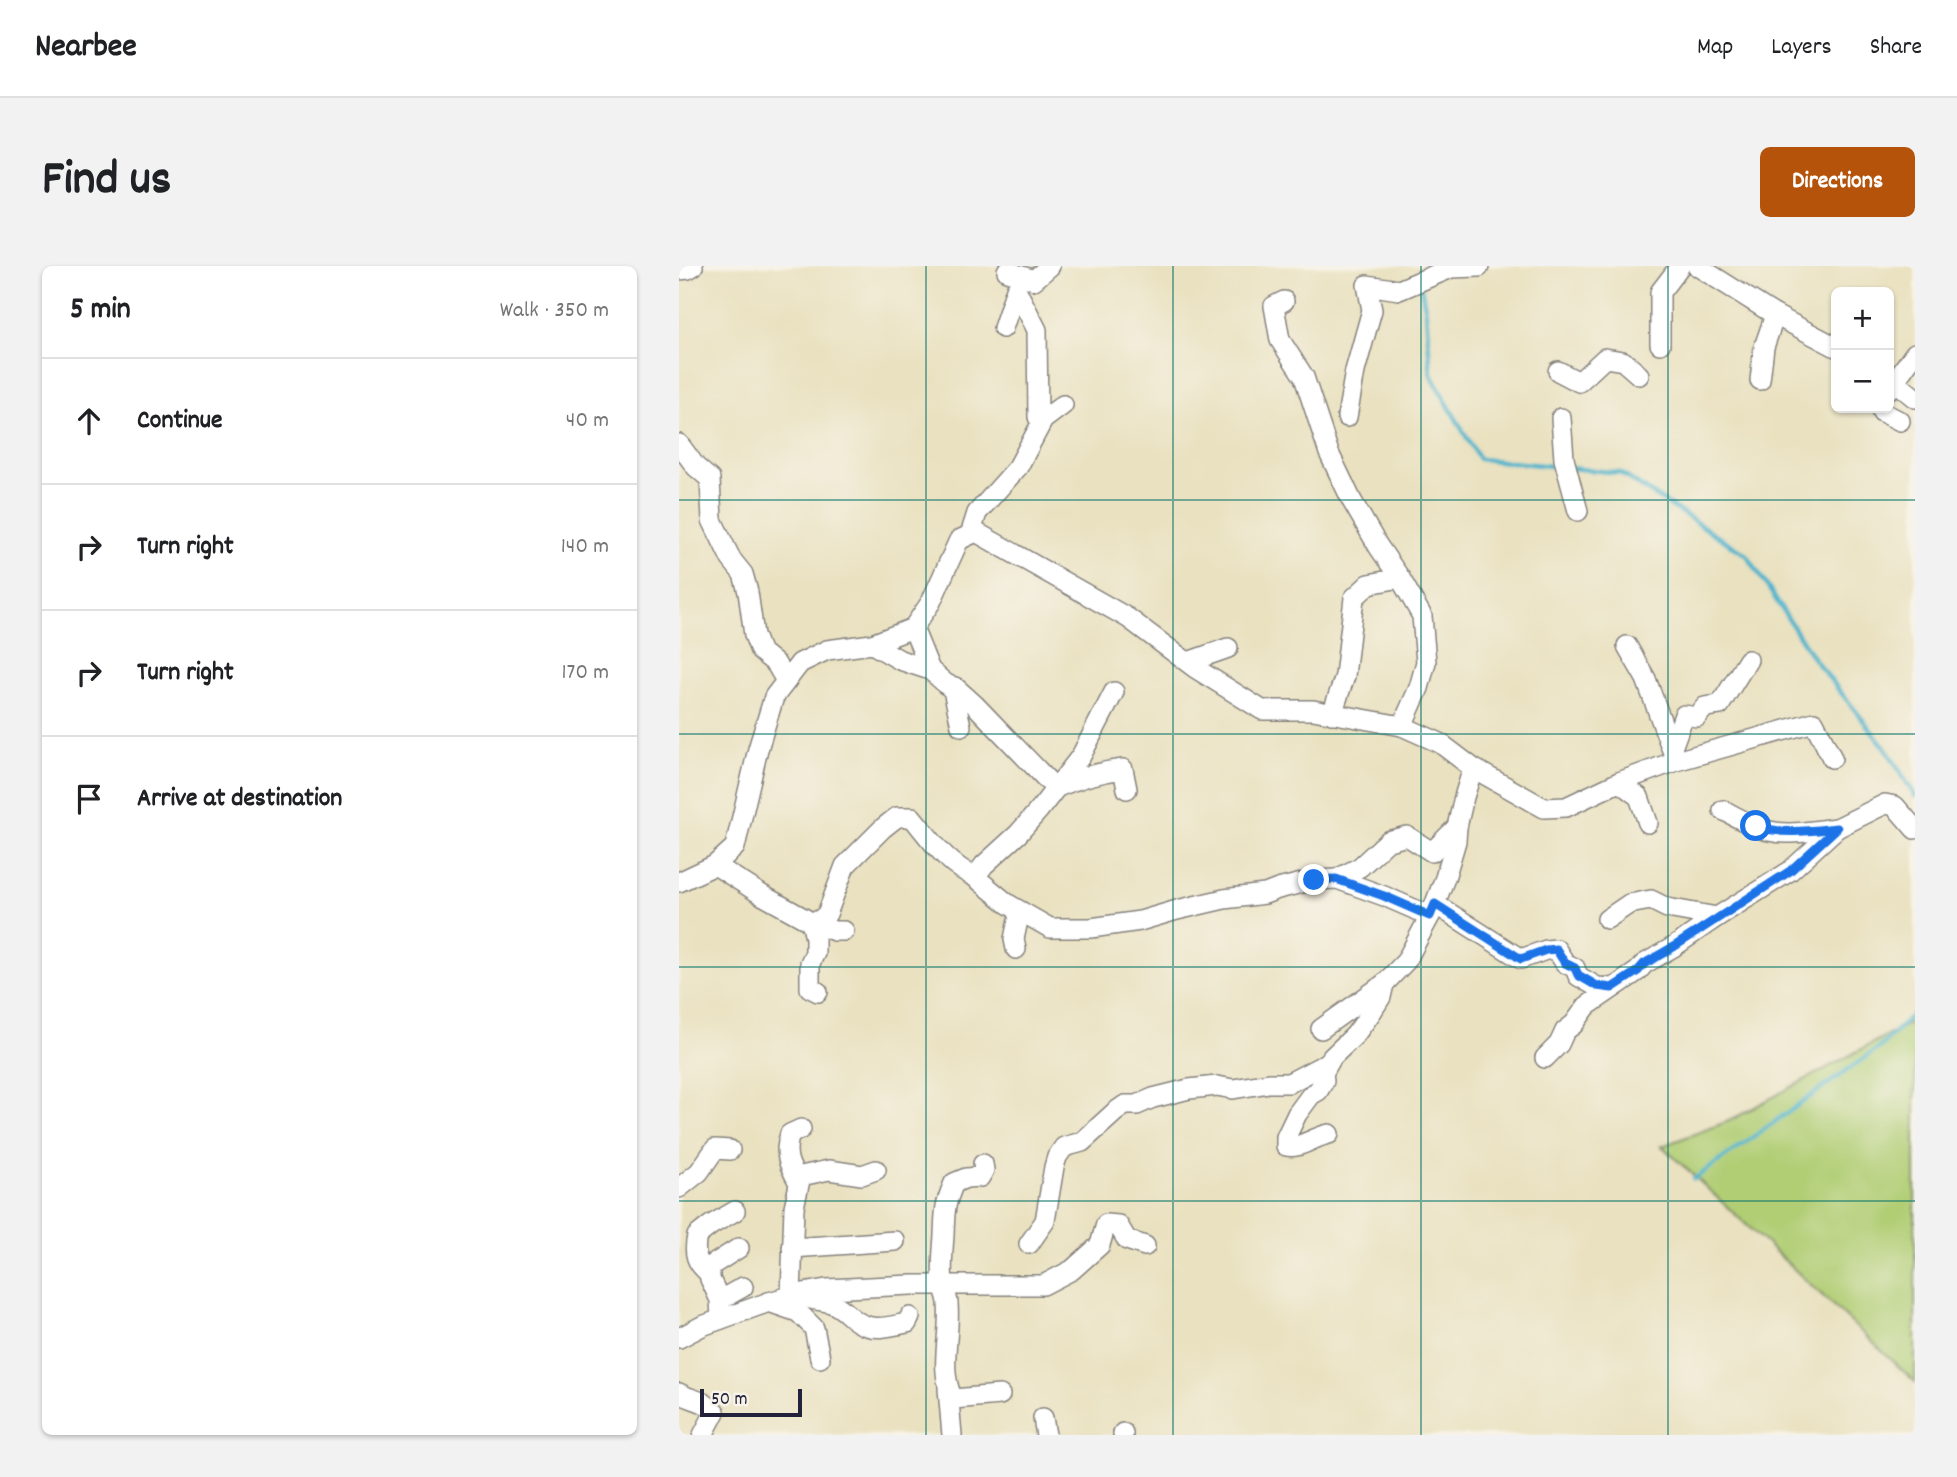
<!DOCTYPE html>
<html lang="en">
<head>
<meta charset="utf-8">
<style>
  :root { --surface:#fff; --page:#f2f2f2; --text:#202124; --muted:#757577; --line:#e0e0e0; --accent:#b45309 }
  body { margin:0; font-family:Dekko,sans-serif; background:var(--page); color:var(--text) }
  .controls { position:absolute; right:21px; top:21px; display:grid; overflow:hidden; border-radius:10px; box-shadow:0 2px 5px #0004 }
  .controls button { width:63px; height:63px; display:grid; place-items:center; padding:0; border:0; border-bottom:2px solid var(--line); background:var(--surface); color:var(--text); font:35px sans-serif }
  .scale { position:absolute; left:21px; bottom:18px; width:102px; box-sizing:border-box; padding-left:7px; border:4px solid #22223b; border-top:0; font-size:19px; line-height:24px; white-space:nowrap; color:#22223b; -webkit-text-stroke:5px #f7f3e8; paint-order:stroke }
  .stop { position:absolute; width:21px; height:21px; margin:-16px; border:5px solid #1a73e8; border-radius:50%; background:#fff }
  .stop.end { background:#1a73e8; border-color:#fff; box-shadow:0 2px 7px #0008 }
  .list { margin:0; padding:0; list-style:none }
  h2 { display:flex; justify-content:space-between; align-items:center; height:91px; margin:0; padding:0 28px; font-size:30px }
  h2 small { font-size:23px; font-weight:400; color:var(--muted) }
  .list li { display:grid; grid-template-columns:46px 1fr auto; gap:21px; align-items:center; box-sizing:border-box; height:126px; padding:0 28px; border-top:2px solid var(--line) }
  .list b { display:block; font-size:26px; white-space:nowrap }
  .list em { font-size:23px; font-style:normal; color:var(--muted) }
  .icon { flex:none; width:38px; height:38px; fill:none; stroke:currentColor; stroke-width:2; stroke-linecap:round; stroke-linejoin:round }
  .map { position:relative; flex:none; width:1236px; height:1169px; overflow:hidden; border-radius:10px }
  header { display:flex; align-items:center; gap:42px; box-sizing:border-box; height:98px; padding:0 35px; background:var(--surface); border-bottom:2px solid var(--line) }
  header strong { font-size:33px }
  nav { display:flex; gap:38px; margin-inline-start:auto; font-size:24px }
  .intro { display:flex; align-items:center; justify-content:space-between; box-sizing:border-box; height:168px; padding:0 42px }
  h1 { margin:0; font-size:49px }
  .button { padding:18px 32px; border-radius:10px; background:var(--accent); color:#fff; font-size:24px; font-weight:700 }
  main { display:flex; gap:42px; padding:0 42px }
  aside { flex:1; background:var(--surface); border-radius:10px; box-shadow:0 2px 5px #0004 }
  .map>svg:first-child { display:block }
  .green { fill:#b1ce75; stroke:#6a7858; stroke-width:2 }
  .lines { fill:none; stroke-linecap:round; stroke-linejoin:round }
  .stream { stroke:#4db4cc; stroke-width:4.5 }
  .minor-casing { stroke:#86827d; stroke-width:22 }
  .minor { stroke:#fff; stroke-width:19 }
  .route { stroke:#1a73e8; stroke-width:9 }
  .grid { fill:none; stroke:#0f766e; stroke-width:2; stroke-opacity:0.55 }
</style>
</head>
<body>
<header>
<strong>Nearbee</strong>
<nav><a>Map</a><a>Layers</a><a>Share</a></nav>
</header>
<div class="intro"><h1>Find us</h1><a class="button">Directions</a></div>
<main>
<aside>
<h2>5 min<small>Walk · 350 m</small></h2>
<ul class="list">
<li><svg class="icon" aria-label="ahead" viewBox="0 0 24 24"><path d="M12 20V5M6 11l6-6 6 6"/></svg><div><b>Continue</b></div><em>40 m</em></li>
<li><svg class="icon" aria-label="right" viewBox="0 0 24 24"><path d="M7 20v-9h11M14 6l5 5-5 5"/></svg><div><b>Turn right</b></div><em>140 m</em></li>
<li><svg class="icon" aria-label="right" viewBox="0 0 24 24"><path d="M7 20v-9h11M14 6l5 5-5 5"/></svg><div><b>Turn right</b></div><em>170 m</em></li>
<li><svg class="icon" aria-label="arrive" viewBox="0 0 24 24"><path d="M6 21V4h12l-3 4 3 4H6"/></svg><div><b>Arrive at destination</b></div></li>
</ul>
</aside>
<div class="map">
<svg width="1236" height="1169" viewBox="0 0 1236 1169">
  <rect width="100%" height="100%" fill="#f7f3e8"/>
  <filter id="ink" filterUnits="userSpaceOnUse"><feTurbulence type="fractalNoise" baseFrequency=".0143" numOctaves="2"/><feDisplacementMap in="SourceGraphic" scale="14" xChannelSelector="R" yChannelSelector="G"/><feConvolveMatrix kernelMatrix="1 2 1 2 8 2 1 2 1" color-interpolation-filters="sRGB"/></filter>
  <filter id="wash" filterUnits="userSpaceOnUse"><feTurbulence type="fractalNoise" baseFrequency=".00686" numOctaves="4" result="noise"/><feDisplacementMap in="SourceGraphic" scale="28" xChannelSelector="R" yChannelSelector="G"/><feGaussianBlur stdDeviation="1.57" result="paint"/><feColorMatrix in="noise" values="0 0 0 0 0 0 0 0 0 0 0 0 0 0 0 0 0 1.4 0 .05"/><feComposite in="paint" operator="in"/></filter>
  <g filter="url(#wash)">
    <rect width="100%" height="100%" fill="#e9e1bf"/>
    <polygon class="green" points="1236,754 1236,1116 983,880 1050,855"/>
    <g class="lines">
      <g class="stream">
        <polyline points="742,21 747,46 752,109 800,193 883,201"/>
        <polyline points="891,202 941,207 1068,289 1135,393 1208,484 1236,530"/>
        <polyline points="1015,913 1201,781 1236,746"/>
      </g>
    </g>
  </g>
  <g filter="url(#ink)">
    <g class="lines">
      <g class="minor-casing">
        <g id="minor">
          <polyline points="1018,0 1096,49 1157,81"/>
          <polyline points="0,4 9,3 14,0"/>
          <polyline points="328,5 355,14 371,0"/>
          <polyline points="605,35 595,40 601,74 625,111 650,187 673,235 699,280 721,312 690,318 675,332 666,410 653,448"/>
          <polyline points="324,62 337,23 358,64 359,151"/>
          <polyline points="981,78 981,26 1001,0"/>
          <polyline points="879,105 900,116 926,92 944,95 960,109"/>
          <polyline points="1210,111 1236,132"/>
          <polyline points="1081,114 1085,81 1096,49"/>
          <polyline points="1210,123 1236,87"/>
          <polyline points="1202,142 1203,146 1221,155"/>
          <polyline points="668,151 676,105 693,44 688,19 720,24 772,2 800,1"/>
          <polyline points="882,152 885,193 899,245"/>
          <polyline points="0,178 17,201 31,213 33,254 52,293 64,308 69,326 75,369 81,385 97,398 107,415"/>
          <polyline points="292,266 298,247 339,201 364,154 384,139"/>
          <polyline points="721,312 743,350 747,396 740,422 723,460"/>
          <polyline points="234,362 251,404"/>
          <polyline points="193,378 221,394 251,404 274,424 282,460"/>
          <polyline points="509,396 549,382"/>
          <path d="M266,418L276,421L296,439L376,522C399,512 420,506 444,503L448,523"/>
          <polyline points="993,482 1005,449 1018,451 1026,441 1041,439 1069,394"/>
          <polyline points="997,495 1135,456 1153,492"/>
          <polyline points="940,516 997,495 967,413 948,380"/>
          <path d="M1044,544C1059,552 1074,561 1090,565C1112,570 1137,564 1158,562"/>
          <path d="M36,599L83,629L132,656L141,654L148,648L166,600L204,562L218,551H233C253,575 267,597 296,611L305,599L339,568L360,544L402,490L435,426"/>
          <polyline points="296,611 329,638 371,662 412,662 461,655 498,644 545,633 586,628 599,623 635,614 658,613 705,630 751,650"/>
          <polyline points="658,613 681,601 709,575 728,570 753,586 778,561"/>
          <polyline points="0,616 36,599 56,581 79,483 95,431 121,397 148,384 193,378 234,362 252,336 280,274 297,266 449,352 516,402 583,444 634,444 723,460 761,477 794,502 865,542 887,541 940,516 960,531 969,557"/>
          <polyline points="756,638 842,693 867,684 877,683 886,697 896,702 899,710 918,721 933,722"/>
          <polyline points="928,653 950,638 972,634 988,642 1038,651 1111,605 1158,562 1206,538 1216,540 1236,563"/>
          <polyline points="132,656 136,672 136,687 131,697 131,722 139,726"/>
          <polyline points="132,656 155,665 165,665"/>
          <polyline points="337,683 335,673 341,645"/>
          <polyline points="642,763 705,718 727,695 751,650 766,612 777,575 778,561 785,531 794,502"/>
          <polyline points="866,792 880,778 886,765 895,758 908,740 959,705 965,698 996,680 1038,651"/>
          <path d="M650,868C634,871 622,883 607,880V871L618,848L632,829L639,825L645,815L644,807L653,791L676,769L692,747L702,731L705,718"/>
          <path d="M304,898L305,904L301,911L287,912L275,917C265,940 266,945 265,969C264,985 262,1001 264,1017C265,1024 269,1031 269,1038C272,1071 259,1102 274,1133L321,1129"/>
          <path d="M120,917C110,899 104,889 111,868L122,863"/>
          <polyline points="0,922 20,906 36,883 51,884"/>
          <polyline points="350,978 366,955 375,901 378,891 385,881 403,876 436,846 446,839 458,839 474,832 510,823 538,820 554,823 590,817 610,817 650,796"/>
          <polyline points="113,982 216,975"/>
          <path d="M31,1008C17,997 14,988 18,970L32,959L56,945"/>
          <polyline points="112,1030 115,941 122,910 150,904 183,909 197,904"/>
          <path d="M126,1031C135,1035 144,1034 152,1037C164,1041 169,1050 179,1056C195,1066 211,1060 228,1057L231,1051"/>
          <polyline points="41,1034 64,1021"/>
          <polyline points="90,1036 119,1046 135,1062 141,1092"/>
          <polyline points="42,1053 41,1034 31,1013 30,1001 60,982"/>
          <polyline points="0,1072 23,1060 90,1036 118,1028 147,1023 233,1019 364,1019 393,1004 421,979 427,958 439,959 448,974 466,980"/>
          <polyline points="269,1123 273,1169"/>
          <path d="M0,1127C16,1136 23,1132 36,1146L24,1169"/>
          <polyline points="364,1152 367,1169"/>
          <polyline points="444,1169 444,1167"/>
        </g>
      </g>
      <use href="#minor" class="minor"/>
    </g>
  </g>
  <g class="lines" filter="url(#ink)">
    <path class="route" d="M635,614L657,613L705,630L751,650L756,638L842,693L867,684L877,683L886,697L896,702L899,709L918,720L933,722L959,705L965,698L996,680L1111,605L1158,562C1130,565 1104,569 1077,560"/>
  </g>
  <path class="grid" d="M247,0V1169M494,0V1169M742,0V1169M989,0V1169M0,234H1236M0,468H1236M0,701H1236M0,935H1236"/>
</svg>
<div class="controls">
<button>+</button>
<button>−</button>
</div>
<div class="scale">50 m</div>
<div class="stop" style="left:1077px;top:560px"></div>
<div class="stop end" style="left:635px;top:614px"></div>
</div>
</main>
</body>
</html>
